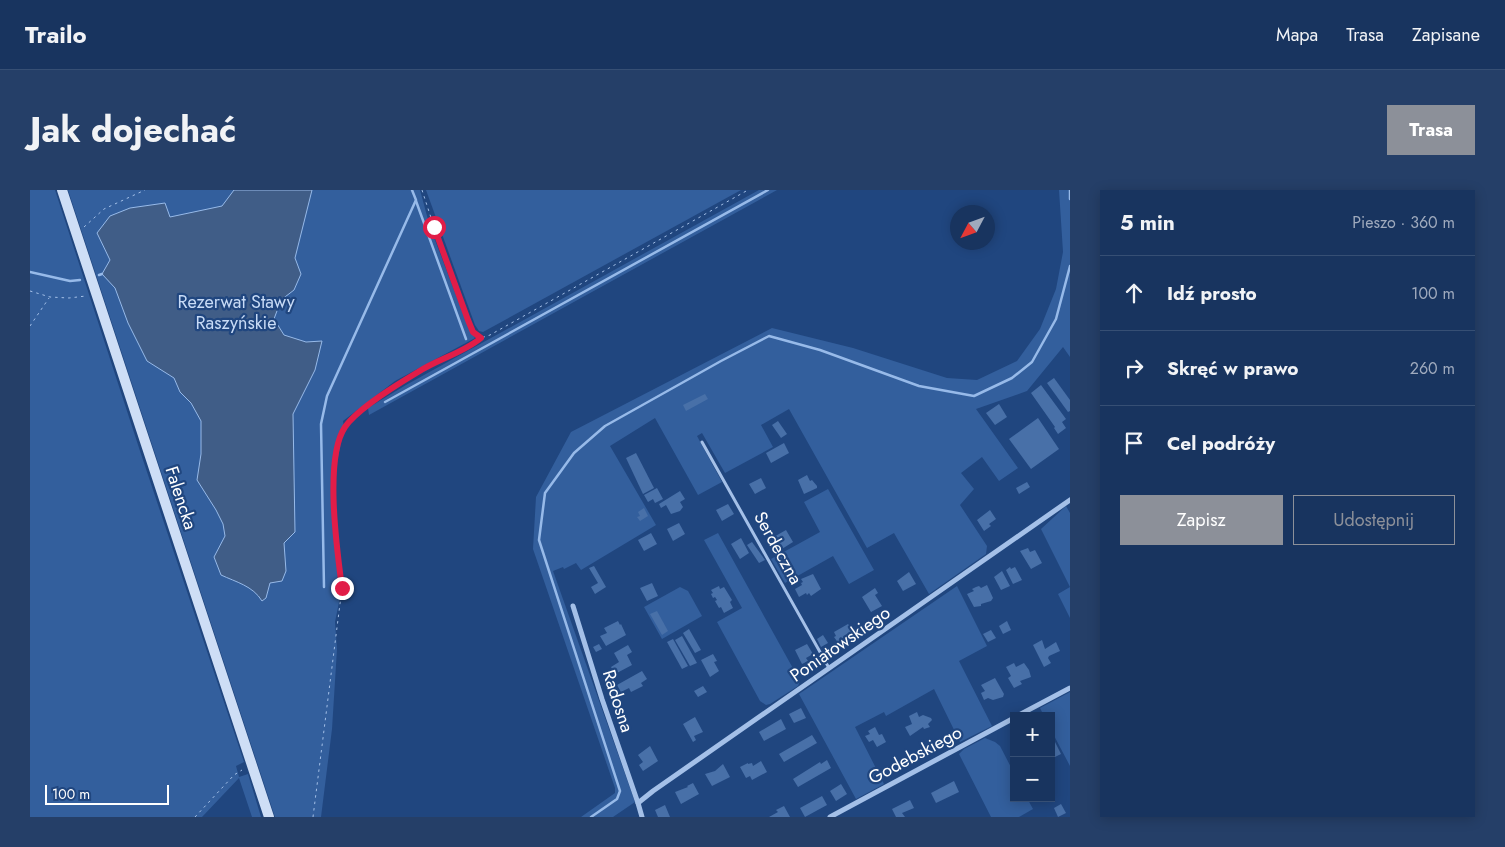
<!DOCTYPE html>
<html lang="pl">
<head>
<meta charset="utf-8">
<style>
  :root { --surface:#18345f; --page:#253f68; --text:#f1f3f6; --muted:#9faabd; --line:#364f74; --accent:#8c9099 }
  body { margin:0; font-family:Jost,sans-serif; background:var(--page); color:var(--text) }
  .controls { position:absolute; right:15px; bottom:15px; display:grid; overflow:hidden; border-radius:0px; box-shadow:0 2px 12px #0003 }
  .controls button { width:45px; height:45px; display:grid; place-items:center; padding:0; border:0; border-bottom:1px solid var(--line); background:var(--surface); color:var(--text); font:25px sans-serif }
  .compass { position:absolute; left:920px; top:15px; width:45px; height:45px; border-radius:50%; background:var(--surface); box-shadow:0 2px 12px #0003; rotate:229deg }
  .scale { position:absolute; left:15px; bottom:12px; width:124px; box-sizing:border-box; padding-left:5px; border:2px solid #fff; border-top:0; font-size:14px; line-height:18px; white-space:nowrap; color:#fff; -webkit-text-stroke:4px #20467f; paint-order:stroke }
  .stop { position:absolute; width:15px; height:15px; margin:-11px; border:4px solid #e11d48; border-radius:50%; background:#fff }
  .stop.end { background:#e11d48; border-color:#fff; box-shadow:0 1px 5px #0008 }
  .list { margin:0; padding:0; list-style:none }
  h2 { display:flex; justify-content:space-between; align-items:center; height:65px; margin:0; padding:0 20px; font-size:21px }
  h2 small { font-size:16px; font-weight:400; color:var(--muted) }
  .list li { display:grid; grid-template-columns:32px 1fr auto; gap:15px; align-items:center; box-sizing:border-box; height:75px; padding:0 20px; border-top:1px solid var(--line) }
  .list b { display:block; font-size:19px; white-space:nowrap }
  .list em { font-size:16px; font-style:normal; color:var(--muted) }
  .actions { display:flex; gap:10px; padding:15px 20px }
  .actions a { flex:1; padding:11px 0; border:1px solid var(--accent); border-radius:0px; text-align:center; font-size:18px; color:var(--accent) }
  .actions .main { background:var(--accent); color:#fff }
  .icon { flex:none; width:28px; height:28px; fill:none; stroke:currentColor; stroke-width:2; stroke-linecap:round; stroke-linejoin:round }
  .map { position:relative; flex:none; width:1040px; height:627px; overflow:hidden; border-radius:0px }
  header { display:flex; align-items:center; gap:30px; box-sizing:border-box; height:70px; padding:0 25px; background:var(--surface); border-bottom:1px solid var(--line) }
  header strong { font-size:24px }
  nav { display:flex; gap:28px; margin-inline-start:auto; font-size:18px }
  .intro { display:flex; align-items:center; justify-content:space-between; box-sizing:border-box; height:120px; padding:0 30px }
  h1 { margin:0; font-size:35px }
  .button { padding:12px 22px; border-radius:0px; background:var(--accent); color:#fff; font-size:18px; font-weight:700 }
  main { display:flex; gap:30px; padding:0 30px }
  aside { flex:1; background:var(--surface); border-radius:0px; box-shadow:0 2px 12px #0003 }
  .map>svg:first-child { display:block }
  .green { fill:#335f9d }
  .water { fill:#405d87; stroke:#97bae9 }
  .lines { fill:none; stroke-linecap:round; stroke-linejoin:round }
  .stream { stroke:#97bae9; stroke-width:2.5 }
  .building { fill:#4870a8 }
  .path { stroke:#a4c0e8; stroke-width:1; stroke-dasharray:2.5 4; stroke-linecap:butt }
  .lane { stroke:#a4c0e8; stroke-width:3 }
  .street { stroke:#a4c0e8; stroke-width:5 }
  .secondary { stroke:#cedef6; stroke-width:10 }
  .route { stroke:#e11d48; stroke-width:6 }
  .labels { text-anchor:middle; dominant-baseline:central; stroke-width:4.5; stroke-linejoin:round; paint-order:stroke }
  .park-label { font-size:18px; fill:#c8dbf6; stroke:#20467f }
  .street-label { font-size:18px; fill:#fff; stroke:#20467f }
</style>
</head>
<body>
<header>
<strong>Trailo</strong>
<nav><a>Mapa</a><a>Trasa</a><a>Zapisane</a></nav>
</header>
<div class="intro"><h1>Jak dojechać</h1><a class="button">Trasa</a></div>
<main>
<div class="map">
<svg width="1040" height="627" viewBox="0 0 1040 627">
  <rect width="100%" height="100%" fill="#20467f"/>
  <g class="green">
    <polygon points="0,0 25,0 110,261 214,572 206,576 209,587 218,584 231,627 222,627 209,588 172,627 0,627"/>
    <polygon points="38,0 390,0 400,37 439,139 445,148 365,191 313,231 314,238 306,277 304,346 311,402 305,432 307,459 302,539 291,627 245,627"/>
    <polygon points="396,0 711,0 453,142 449,141 445,135"/>
    <polygon points="729,0 747,0 339,225 338,218 376,195"/>
    <polygon points="1029,0 1040,0 1040,167 1033,157 997,201 946,219 988,278 969,291 952,267 931,283 944,299 930,315 957,356 956,364 899,404 864,343 837,358 759,219 731,235 743,257 695,283 672,243 667,246 692,292 668,305 625,228 580,256 626,335 551,380 546,373 534,379 533,377 523,381 605,612 583,627 551,627 585,603 585,598 503,359 506,307 541,242 742,138 823,158 917,188 947,190 987,171 1010,139 1026,99 1033,62"/>
    <polygon points="798,299 844,380 819,394 803,366 755,393 741,369 790,342 774,312"/>
    <polygon points="1036,316 1040,323 1040,428 1028,404 1040,397 1011,339"/>
    <polygon points="688,343 770,491 768,496 740,514 736,515 730,511 687,432 712,418 674,350"/>
    <polygon points="927,396 957,456 929,471 962,536 930,552 904,499 856,526 854,522 825,537 854,594 826,609 769,504"/>
    <polygon points="650,397 658,401 672,426 632,449 614,417"/>
    <polygon points="1040,502 1040,576 1021,540 1021,526 1014,526 1010,518"/>
    <polygon points="955,548 965,552 970,556 984,583 984,608 997,608 1003,619 989,627 961,627 929,564 934,559"/>
  </g>
  <path class="water" d="M204,0H282L265,68L271,84L264,100L251,110L244,129L254,145L276,152L292,151L285,180L263,224L265,342L254,353L256,381L252,391L240,393L236,408L232,411C223,396 206,392 191,385L184,367L195,346L193,334L186,320L167,290L171,264V231L161,213L150,202L144,188L117,171L98,133L85,98L72,84L80,70L67,43L80,26L100,18L135,13L140,27L192,16Z"/>
  <g class="lines">
    <g class="stream">
      <polyline points="1040,0 1040,9"/>
      <polyline points="386,11 436,149"/>
      <polyline points="0,82 40,91 50,90"/>
      <polyline points="69,85 72,84"/>
      <polyline points="355,212 738,0"/>
      <polyline points="294,397 291,234 297,206 386,10 382,0"/>
      <polyline points="561,627 587,609 590,601 509,350 515,303 544,263 575,236 691,171 739,146 790,160 889,196 944,206 982,188 1002,172 1026,129 1040,76"/>
    </g>
  </g>
  <g class="building">
    <polygon points="1024,188 1040,210 1040,221 1038,222 1017,193"/>
    <polygon points="1011,195 1036,229 1032,232 1036,238 1028,244 1024,238 1025,237 1001,203"/>
    <polygon points="675,204 678,209 656,221 653,215"/>
    <polygon points="969,214 977,227 965,235 956,223"/>
    <polygon points="1008,228 1029,259 1001,279 979,249"/>
    <polygon points="748,231 757,244 751,248 742,235"/>
    <polygon points="754,253 759,263 741,273 736,263"/>
    <polygon points="606,263 624,298 613,304 596,268"/>
    <polygon points="777,285 780,291 782,290 787,296 787,298 774,304 768,290"/>
    <polygon points="731,288 736,298 725,304 719,294"/>
    <polygon points="997,292 1000,297 989,304 986,298"/>
    <polygon points="627,298 633,309 625,313 623,309 618,312 614,305"/>
    <polygon points="650,301 655,309 650,312 653,317 650,321 641,324 636,315 631,318 629,314"/>
    <polygon points="698,314 704,324 692,331 686,320"/>
    <polygon points="614,318 618,326 610,331 607,327 610,326 608,322"/>
    <polygon points="960,320 966,329 959,334 961,336 954,341 947,330"/>
    <polygon points="649,333 655,344 643,351 637,339"/>
    <polygon points="756,340 763,352 747,362 743,354 745,353 742,348"/>
    <polygon points="621,343 627,354 614,361 608,350"/>
    <polygon points="711,348 719,363 710,369 701,354"/>
    <polygon points="722,352 735,370 729,373 717,355"/>
    <polygon points="998,358 1000,362 1005,360 1012,373 1001,379 990,361"/>
    <polygon points="564,376 576,397 565,404 561,397 568,393 559,378"/>
    <polygon points="980,377 981,379 985,377 992,390 983,394 976,380"/>
    <polygon points="972,381 980,396 971,400 964,387"/>
    <polygon points="879,382 886,394 873,401 867,391"/>
    <polygon points="783,384 791,399 781,406 779,403 777,405 776,403 769,407 765,399 772,395 771,393 773,392 771,389"/>
    <polygon points="622,393 628,406 617,411 610,398"/>
    <polygon points="957,395 963,408 961,411 951,414 951,416 944,417 937,404 944,401 942,399 946,397 949,396 951,398"/>
    <polygon points="689,396 690,399 694,397 702,410 700,412 703,418 694,423 691,417 689,418 685,411 687,410 685,407 683,408 681,404 683,403 681,400"/>
    <polygon points="845,398 848,403 845,405 852,416 841,422 832,407"/>
    <polygon points="627,421 638,441 632,445 620,424"/>
    <polygon points="588,431 590,435 591,434 596,445 576,456 570,446 577,443 574,438"/>
    <polygon points="977,431 981,440 973,444 969,436"/>
    <polygon points="818,434 826,444 809,454 804,447 806,446 804,442"/>
    <polygon points="659,439 671,460 665,463 653,443"/>
    <polygon points="961,440 966,448 958,452 953,444"/>
    <polygon points="793,445 798,453 791,457 787,449"/>
    <polygon points="652,446 667,473 660,476 645,450"/>
    <polygon points="643,449 658,476 652,479 637,452"/>
    <polygon points="1012,450 1015,459 1026,452 1030,461 1019,466 1018,468 1021,473 1014,477 1003,455"/>
    <polygon points="569,454 572,459 566,462 563,457"/>
    <polygon points="777,454 783,464 776,468 778,471 772,474 765,460"/>
    <polygon points="598,455 602,462 597,465 602,475 585,484 581,477 589,472 584,463"/>
    <polygon points="683,464 687,471 684,472 689,481 680,487 671,470"/>
    <polygon points="984,473 986,477 994,473 999,480 1001,487 990,491 992,494 984,498 978,488 981,486 976,477"/>
    <polygon points="612,481 617,489 611,493 613,496 601,502 599,498 591,502 587,495"/>
    <polygon points="965,488 974,504 973,507 963,510 958,508 954,510 951,503 955,501 951,495"/>
    <polygon points="673,496 677,502 668,507 664,501"/>
    <polygon points="771,518 776,528 764,533 759,524"/>
    <polygon points="887,522 889,527 893,525 901,528 902,530 898,534 900,537 894,539 893,537 880,546 875,537 882,534 879,526"/>
    <polygon points="665,527 673,542 664,546 666,550 663,552 653,534"/>
    <polygon points="751,529 756,539 734,551 729,542"/>
    <polygon points="845,537 849,545 852,544 856,552 847,557 843,550 839,552 835,546 840,544 838,541"/>
    <polygon points="782,545 787,553 754,572 749,564"/>
    <polygon points="1025,552 1031,564 1021,569 1021,554"/>
    <polygon points="620,556 628,571 613,581 609,575 613,572 608,565"/>
    <polygon points="797,570 801,578 768,597 763,589 790,572 791,574"/>
    <polygon points="731,571 737,582 722,590 720,586 716,588 710,577 718,573 718,574 722,573 723,576"/>
    <polygon points="693,574 700,587 682,596 675,584 685,581"/>
    <polygon points="924,591 929,602 906,613 901,603"/>
    <polygon points="663,593 669,604 651,614 645,602 658,597 657,596"/>
    <polygon points="811,594 817,604 806,611 800,601"/>
    <polygon points="792,606 797,615 775,627 770,618"/>
    <polygon points="880,610 884,618 872,623 875,627 866,627 862,619"/>
    <polygon points="1031,614 1036,623 1028,627 1024,618"/>
    <polygon points="635,615 640,627 628,627 625,620"/>
    <polygon points="754,616 760,627 739,627 748,622 746,620"/>
  </g>
  <g class="lines">
    <g class="path">
      <polyline points="392,0 404,37 438,130 443,142 451,148 460,145 718,0"/>
      <polyline points="54,37 74,19 115,0"/>
      <polyline points="0,101 20,107 39,108 56,106"/>
      <polyline points="0,136 19,108"/>
      <polyline points="165,627 204,585 212,580"/>
      <polyline points="283,627 312,398 304,324 304,287 309,250 315,237 325,226 342,213 390,180 451,148"/>
    </g>
    <polyline class="lane" points="672,252 799,478"/>
    <g class="street">
      <polyline points="543,416 572,509 608,613"/>
      <polyline points="987,526 1040,498"/>
      <polyline points="612,627 608,613 623,601 1040,310"/>
      <polyline points="800,627 984,528"/>
    </g>
    <polyline class="secondary" points="32,0 239,627"/>
  </g>
  <g class="lines">
    <path class="route" d="M312,398C307,360 294,268 315,237C328,218 368,194 388,182C408,169 433,163 451,148L443,142L438,130L404,37"/>
  </g>
  <g class="labels">
    <g class="park-label">
      <text x="206" y="112">Rezerwat Stawy<tspan x="206" dy="21">Raszyńskie</tspan></text>
    </g>
    <g class="street-label">
      <text transform="translate(151 308) rotate(72)">Falencka</text>
      <text transform="translate(748 358) rotate(61)">Serdeczna</text>
      <text transform="translate(810 454) rotate(-35)">Poniatowskiego</text>
      <text transform="translate(588 511) rotate(72)">Radosna</text>
      <text transform="translate(885 565) rotate(-28)">Godebskiego</text>
    </g>
  </g>
</svg>
<div class="controls">
<button>+</button>
<button>−</button>
</div>
<svg class="compass" viewBox="-18 -18 36 36"><path d="M0-13l5 13h-10z" fill="#e53935"/><path d="M0 13l5-13h-10z" fill="#9faabd"/></svg>
<div class="scale">100 m</div>
<div class="stop" style="left:404px;top:37px"></div>
<div class="stop end" style="left:312px;top:398px"></div>
</div>
<aside>
<h2>5 min<small>Pieszo · 360 m</small></h2>
<ul class="list">
<li><svg class="icon" aria-label="ahead" viewBox="0 0 24 24"><path d="M12 20V5M6 11l6-6 6 6"/></svg><div><b>Idź prosto</b></div><em>100 m</em></li>
<li><svg class="icon" aria-label="right" viewBox="0 0 24 24"><path d="M7 20v-9h11M14 6l5 5-5 5"/></svg><div><b>Skręć w prawo</b></div><em>260 m</em></li>
<li><svg class="icon" aria-label="arrive" viewBox="0 0 24 24"><path d="M6 21V4h12l-3 4 3 4H6"/></svg><div><b>Cel podróży</b></div></li>
</ul>
<div class="actions"><a class="main">Zapisz</a><a>Udostępnij</a></div>
</aside>
</main>
</body>
</html>
